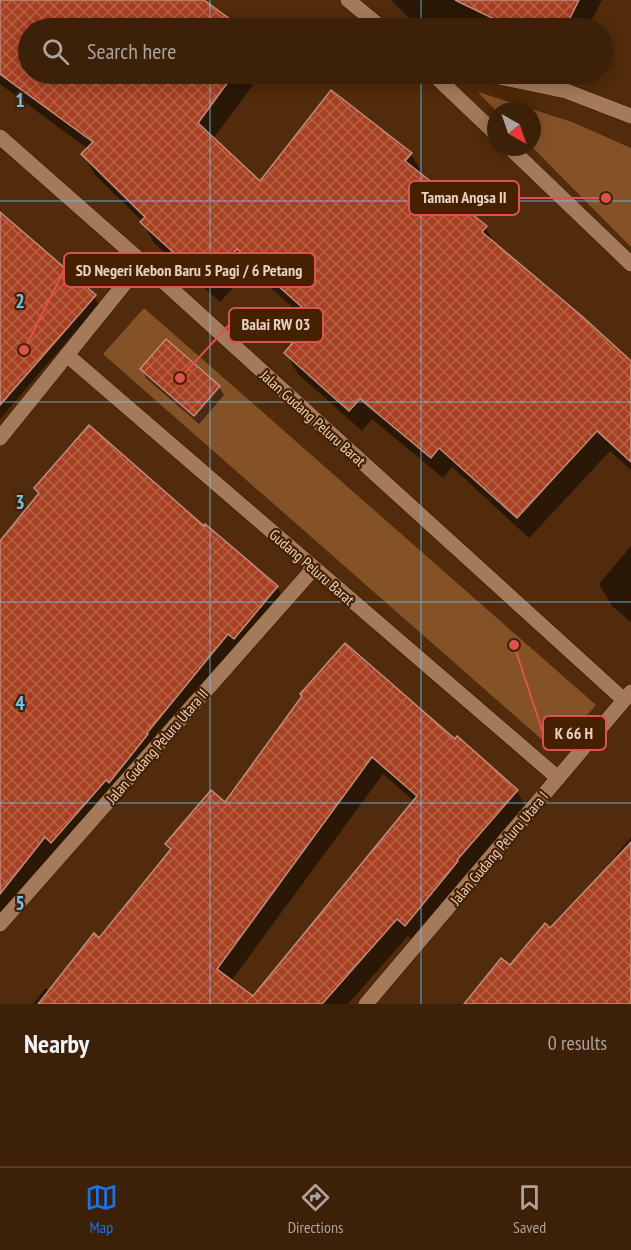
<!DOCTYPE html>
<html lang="en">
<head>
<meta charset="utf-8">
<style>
  :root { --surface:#3d2008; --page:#482d16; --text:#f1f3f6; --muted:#ada39c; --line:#563e29; --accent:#1a73e8 }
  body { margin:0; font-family:"PT Sans Narrow",sans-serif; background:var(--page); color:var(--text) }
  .compass { position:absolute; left:487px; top:102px; width:54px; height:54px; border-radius:50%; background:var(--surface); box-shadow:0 3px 15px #0003; rotate:140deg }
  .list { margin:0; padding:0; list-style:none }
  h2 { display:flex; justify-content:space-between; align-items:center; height:78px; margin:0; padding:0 24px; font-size:26px }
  h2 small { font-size:20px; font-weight:400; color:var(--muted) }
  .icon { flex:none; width:33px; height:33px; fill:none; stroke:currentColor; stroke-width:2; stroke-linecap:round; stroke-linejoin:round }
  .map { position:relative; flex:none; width:631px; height:1004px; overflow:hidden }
  .search { position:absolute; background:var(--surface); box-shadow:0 3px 15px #0003; left:18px; right:18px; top:18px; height:66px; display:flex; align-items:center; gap:15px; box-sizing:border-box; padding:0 21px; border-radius:33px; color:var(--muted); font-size:22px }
  .sheet { height:162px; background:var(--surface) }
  nav { display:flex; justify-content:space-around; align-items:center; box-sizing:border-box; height:84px; border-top:2px solid var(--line); background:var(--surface); font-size:16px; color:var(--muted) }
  nav a { display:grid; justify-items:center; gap:3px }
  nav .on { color:var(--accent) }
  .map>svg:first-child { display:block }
  .green { fill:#855127 }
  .shadow { fill:#0007; fill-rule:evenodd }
  .building { fill:url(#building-cross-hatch); stroke:#c28c7d; stroke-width:1.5; fill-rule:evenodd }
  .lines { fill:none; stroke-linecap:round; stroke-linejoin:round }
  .street-casing { stroke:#311500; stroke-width:16 }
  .street { stroke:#a57a5b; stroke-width:15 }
  .grid { fill:none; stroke:#6fc2f4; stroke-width:1.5; stroke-opacity:0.55 }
  .labels { text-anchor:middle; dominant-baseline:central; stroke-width:4.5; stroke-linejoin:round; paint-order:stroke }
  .street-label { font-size:15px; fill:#e9d1c1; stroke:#452101 }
  .grid-label { font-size:20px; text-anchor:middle; font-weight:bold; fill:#6fc2f4; stroke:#452101; stroke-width:4.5; stroke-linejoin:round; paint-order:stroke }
  .leader { fill:none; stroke:#db524e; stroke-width:2 }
  .callout-dot { fill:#db524e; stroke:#452101; stroke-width:2 }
  .callout { fill:#452101; stroke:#db524e; stroke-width:2 }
  .callout-label { font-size:16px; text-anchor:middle; font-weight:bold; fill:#e9d1c1 }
</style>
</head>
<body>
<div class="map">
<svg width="631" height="1004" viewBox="0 0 631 1004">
  <defs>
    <pattern id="building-cross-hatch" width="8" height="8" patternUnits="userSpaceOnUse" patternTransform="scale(1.5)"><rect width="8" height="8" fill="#a73f21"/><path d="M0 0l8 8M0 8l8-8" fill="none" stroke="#b7634a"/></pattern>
  </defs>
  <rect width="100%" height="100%" fill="#512b0b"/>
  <g class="green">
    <polygon points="478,92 572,122 631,148 631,247 532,147 532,111 496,111"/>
    <polygon points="144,308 596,705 555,751 103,354"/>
  </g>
  <g class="shadow">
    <polygon points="0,0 201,0 240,28 28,28 28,74 261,74 213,139 260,183 411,154 423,175 422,176 485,227 496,246 631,363 631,470 610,451 529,538 452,467 443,478 372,419 362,431 298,374 286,353 311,324 250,269 220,302 154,243 143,222 95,175 83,154 88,149 0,84"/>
    <polygon points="391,0 602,0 587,28 483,28 463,18 453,28 419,28"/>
    <polygon points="0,214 94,295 99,304 0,419"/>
    <polygon points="142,369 219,387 224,395 199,424 146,378"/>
    <polygon points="35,488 204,528 277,587 288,606 158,754 120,801 117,798 0,926 0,544 39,495"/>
    <polygon points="631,546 631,622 612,606 599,584"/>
    <path d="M303,697L455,741L517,791L527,809L416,943L408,936L348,1004H33L46,988L50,991L100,940L171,851L167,844L225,804ZM383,774L415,802L253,998L231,981Z"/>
    <polygon points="631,837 631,1004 465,1004 510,967 550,930 609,867 608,865"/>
  </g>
  <g class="building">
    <polygon points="0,0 204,0 242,28 28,28 28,74 234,74 198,123 260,181 331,90 412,153 405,161 487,226 482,232 584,318 631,361 631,462 597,431 517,518 439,448 431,458 360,399 349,411 284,353 314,318 237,249 207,283 140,222 145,217 81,154 93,142 0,74"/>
    <polygon points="455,0 579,0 565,28 513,28"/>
    <polygon points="0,212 96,295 0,405"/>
    <polygon points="166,339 220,386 194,416 140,369"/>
    <polygon points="89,425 204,526 205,524 278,586 234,639 228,634 147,733 148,734 109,783 106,780 51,843 45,837 0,894 0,541 39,493 34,488"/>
    <path d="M345,643L455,739L457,736L518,790L457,860L458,861L405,926L397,919L322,1004H38L94,933L99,938L171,849L165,844L211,790L225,802L302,696L300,694ZM372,757L417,796L253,996L217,969Z"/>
    <polygon points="631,842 631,1004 464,1004 501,958 510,965 545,923 550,928"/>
  </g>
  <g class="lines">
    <g class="street-casing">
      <g id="street">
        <polyline points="348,0 382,28"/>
        <polyline points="433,74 496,134"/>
        <polyline points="485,74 566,91 631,116"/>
        <polyline points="0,137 142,262 624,700"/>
        <polyline points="509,147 631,264"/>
        <polyline points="67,355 558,778"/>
        <polyline points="0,438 142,262"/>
        <polyline points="0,924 314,568"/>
        <polyline points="366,1004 631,692"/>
      </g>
    </g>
    <use href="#street" class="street"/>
  </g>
  <path class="grid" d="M210,0V28M421,0V28M210,74V1004M421,74V1004M0,201H631M0,402H631M0,602H631M0,803H631"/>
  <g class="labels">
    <g class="street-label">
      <text transform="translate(313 418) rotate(42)">Jalan Gudang Peluru Barat</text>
      <text transform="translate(312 567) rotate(41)">Gudang Peluru Barat</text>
      <text transform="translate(157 746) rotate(-49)">Jalan Gudang Peluru Utara II</text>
      <text transform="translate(499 848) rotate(-50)">Jalan Gudang Peluru Utara I</text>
    </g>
  </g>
  <g class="grid-label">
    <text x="20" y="107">1</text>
    <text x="20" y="308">2</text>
    <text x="20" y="509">3</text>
    <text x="20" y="710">4</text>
    <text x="20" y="910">5</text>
  </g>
  <path class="leader" d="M606 198L519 198M24 350L64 270M180 378L229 325M514 645L543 733"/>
  <g class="callout-dot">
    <circle cx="606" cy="198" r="6"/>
    <circle cx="24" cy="350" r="6"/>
    <circle cx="180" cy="378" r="6"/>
    <circle cx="514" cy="645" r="6"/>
  </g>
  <g class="callout">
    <rect x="409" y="181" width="110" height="34" rx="6"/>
    <rect x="64" y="253" width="251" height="34" rx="6"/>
    <rect x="229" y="308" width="94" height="34" rx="6"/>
    <rect x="543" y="716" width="63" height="34" rx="6"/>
  </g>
  <g class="callout-label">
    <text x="464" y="203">Taman Angsa II</text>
    <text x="189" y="276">SD Negeri Kebon Baru 5 Pagi / 6 Petang</text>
    <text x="276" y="330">Balai RW 03</text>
    <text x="574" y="739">K 66 H</text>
  </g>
</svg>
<svg class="compass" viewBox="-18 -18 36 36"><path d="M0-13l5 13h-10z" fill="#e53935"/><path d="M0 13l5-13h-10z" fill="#ada39c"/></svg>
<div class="search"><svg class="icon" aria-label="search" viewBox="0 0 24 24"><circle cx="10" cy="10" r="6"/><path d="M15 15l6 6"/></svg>Search here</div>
</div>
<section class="sheet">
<h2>Nearby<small>0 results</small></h2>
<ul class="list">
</ul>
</section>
<nav>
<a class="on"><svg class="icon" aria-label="map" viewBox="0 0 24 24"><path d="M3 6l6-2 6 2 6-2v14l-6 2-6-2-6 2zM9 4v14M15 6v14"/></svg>Map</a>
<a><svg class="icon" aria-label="directions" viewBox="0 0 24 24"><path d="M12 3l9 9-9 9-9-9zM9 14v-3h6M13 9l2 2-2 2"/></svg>Directions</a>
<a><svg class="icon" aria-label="saved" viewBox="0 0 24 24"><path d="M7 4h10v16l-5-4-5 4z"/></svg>Saved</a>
</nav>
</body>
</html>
